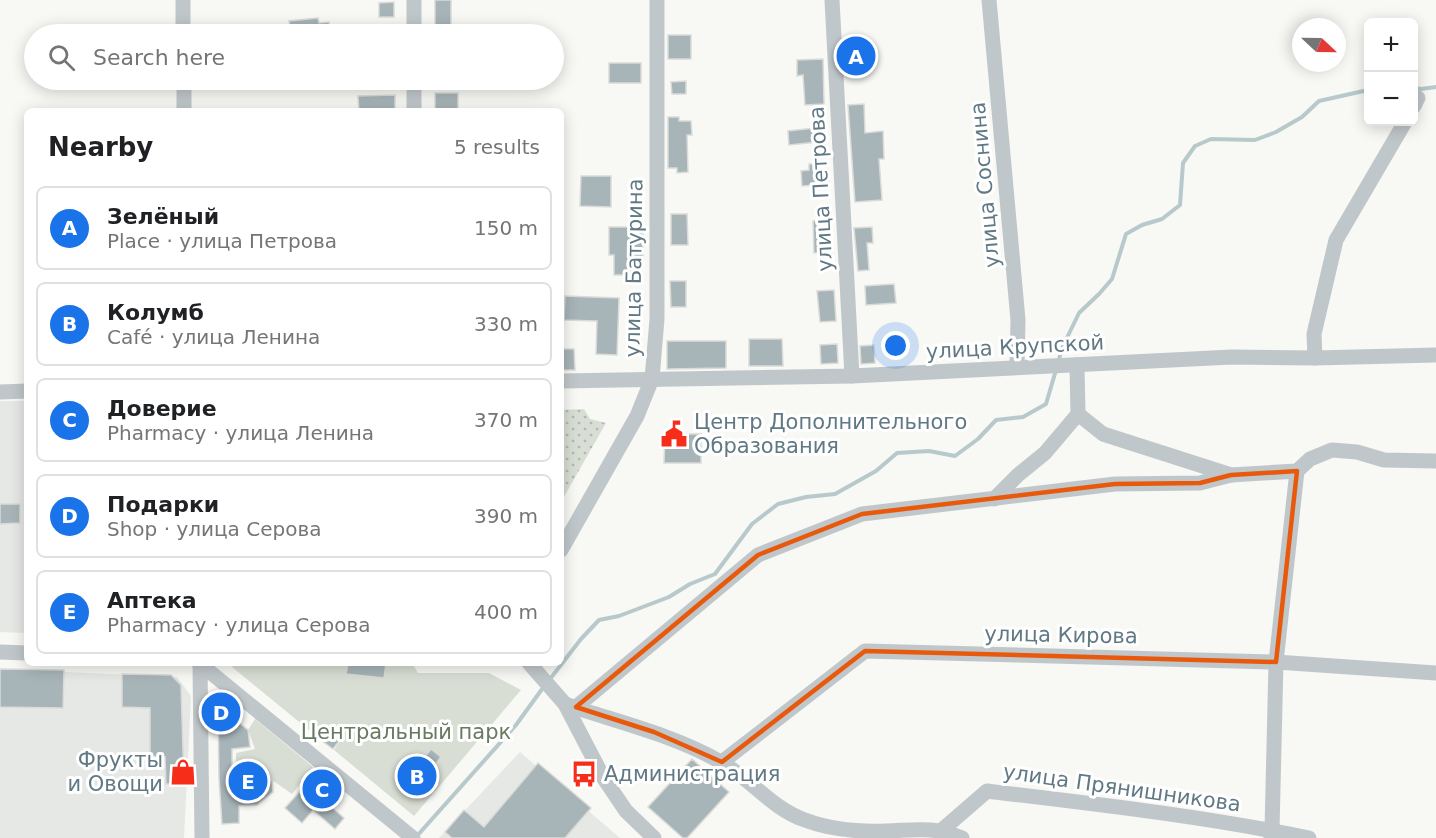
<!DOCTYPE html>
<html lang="en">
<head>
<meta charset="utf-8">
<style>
  :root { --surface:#fff; --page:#f2f2f2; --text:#202124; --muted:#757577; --line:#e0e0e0; --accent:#1a73e8 }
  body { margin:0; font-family:"DejaVu Sans",sans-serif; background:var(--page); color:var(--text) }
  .controls { position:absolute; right:18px; top:18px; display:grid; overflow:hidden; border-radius:9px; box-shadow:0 3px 15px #0003 }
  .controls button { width:54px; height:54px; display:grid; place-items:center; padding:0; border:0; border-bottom:2px solid var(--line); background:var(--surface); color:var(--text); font:30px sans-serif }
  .compass { position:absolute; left:1292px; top:18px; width:54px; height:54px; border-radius:50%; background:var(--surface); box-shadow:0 3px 15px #0003; rotate:112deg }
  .you { position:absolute; left:896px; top:346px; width:21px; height:21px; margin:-15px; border:4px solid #fff; border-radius:50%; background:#1a73e8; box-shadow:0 0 0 9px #1a73e833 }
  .badge { display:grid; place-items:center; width:39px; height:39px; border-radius:50%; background:var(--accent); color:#fff; font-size:20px; font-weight:700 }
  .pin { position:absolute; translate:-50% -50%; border:3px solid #fff; box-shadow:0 2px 6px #0006 }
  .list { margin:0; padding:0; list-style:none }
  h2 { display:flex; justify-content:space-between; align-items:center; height:78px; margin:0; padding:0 24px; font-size:26px }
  h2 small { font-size:20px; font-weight:400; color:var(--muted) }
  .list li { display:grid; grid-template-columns:39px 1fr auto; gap:18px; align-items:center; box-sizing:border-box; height:84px; margin:0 12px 12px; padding:0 12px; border:2px solid var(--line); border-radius:9px }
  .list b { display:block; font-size:22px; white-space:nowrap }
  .list p { margin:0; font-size:20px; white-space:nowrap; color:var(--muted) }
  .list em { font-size:20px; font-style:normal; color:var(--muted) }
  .icon { flex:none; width:33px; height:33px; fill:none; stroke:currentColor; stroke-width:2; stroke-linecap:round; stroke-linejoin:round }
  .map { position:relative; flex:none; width:1436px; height:838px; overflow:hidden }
  .search { position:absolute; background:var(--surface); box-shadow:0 3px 15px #0003; left:24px; top:24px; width:540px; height:66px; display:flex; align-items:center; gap:15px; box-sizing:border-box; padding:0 21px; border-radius:33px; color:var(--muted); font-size:22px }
  .panel { position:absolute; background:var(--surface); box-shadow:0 3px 15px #0003; left:24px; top:108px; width:540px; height:558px; border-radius:9px }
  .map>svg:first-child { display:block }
  .built { fill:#e6e8e6 }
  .grass { fill:url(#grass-dots) }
  .park { fill:#d9ded4 }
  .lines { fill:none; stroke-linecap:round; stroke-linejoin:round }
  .stream { stroke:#b7c9cb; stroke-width:4 }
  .building { fill:#a7b4b8; stroke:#dadad8; stroke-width:1.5 }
  .minor { stroke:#c0c7ca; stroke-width:15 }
  .marked { fill:none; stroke:#e8590c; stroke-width:4.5; stroke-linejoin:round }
  .labels { text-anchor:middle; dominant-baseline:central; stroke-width:6; stroke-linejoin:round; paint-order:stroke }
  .street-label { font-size:21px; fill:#607984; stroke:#fff }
  .poi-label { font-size:21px; fill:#607984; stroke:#fff; text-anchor:start }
  .park-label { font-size:21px; fill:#687a60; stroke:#fff }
</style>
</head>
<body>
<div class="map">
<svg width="1436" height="838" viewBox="0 0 1436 838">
  <defs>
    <pattern id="grass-dots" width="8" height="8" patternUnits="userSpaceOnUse" patternTransform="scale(1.5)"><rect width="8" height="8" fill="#d9ded4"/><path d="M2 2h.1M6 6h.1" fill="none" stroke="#b3b9b2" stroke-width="1.8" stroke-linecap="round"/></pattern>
  </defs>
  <rect width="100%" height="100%" fill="#f8f8f5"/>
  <g class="built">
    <polygon points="0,401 27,401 27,633 0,632"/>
    <polygon points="0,669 177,677 191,696 184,838 0,838"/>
    <polygon points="520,752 620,838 439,838"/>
  </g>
  <polygon class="grass" points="584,409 590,419 606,423 561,502 561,410"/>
  <g class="park">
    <polygon points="234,663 412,663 418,673 489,673 521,690 414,816 334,750 344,735 331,725 320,739 232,667"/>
    <polygon points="255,719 313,767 292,794 272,780 236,777 236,753 255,749 248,730"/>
  </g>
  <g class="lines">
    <g class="stream">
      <polyline points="1414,88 1421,89 1436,87"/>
      <polyline points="1058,363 1062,348 1079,313 1099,294 1112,279 1126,234 1142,225 1162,219 1180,205 1183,163 1195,146 1211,139 1255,140 1276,132 1302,117 1319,101 1368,90"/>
      <polyline points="550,679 581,639 599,620 619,616 669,597 690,584 715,574 752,524 778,504 806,497 835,494 876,471 897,453 929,451 955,456 978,439 996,420 1023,417 1046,404 1056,370"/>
      <polyline points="416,837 516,725 545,685"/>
    </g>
  </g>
  <g class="building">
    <rect x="435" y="0" width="16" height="34"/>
    <polygon points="394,2 394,17 379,17 379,3"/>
    <polygon points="318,18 319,23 329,22 330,34 291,34 289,21"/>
    <rect x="668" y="35" width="23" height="24"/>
    <polygon points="867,45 868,65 846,66 845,47"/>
    <polygon points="823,59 824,104 805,105 803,75 797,76 797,60"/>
    <rect x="609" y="63" width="32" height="20"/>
    <polygon points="686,81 686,94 672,94 671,82"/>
    <rect x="435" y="93" width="23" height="18"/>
    <polygon points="395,95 395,111 359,111 358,96"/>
    <polygon points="864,104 865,133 883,131 884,159 879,159 882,200 855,202 848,105"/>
    <polygon points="668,117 679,117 679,121 691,121 692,135 687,135 688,172 677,173 677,168 668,168"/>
    <polygon points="815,128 817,142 789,145 788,131"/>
    <polygon points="809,164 819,164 819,170 828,169 829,184 802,186 801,171 809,170"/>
    <polygon points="581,176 611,176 611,207 580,206"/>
    <polygon points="671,214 687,214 688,245 671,245"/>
    <polygon points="831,220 832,252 814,253 813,221"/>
    <polygon points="609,227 643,227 643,257 633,257 633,275 614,275 614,255 609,255"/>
    <polygon points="872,227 873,243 867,243 869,270 858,271 854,228"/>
    <polygon points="670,281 686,281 686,307 671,307"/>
    <polygon points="894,284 896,303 866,305 865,286"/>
    <polygon points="834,290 836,321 820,322 817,291"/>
    <polygon points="565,296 619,298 617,355 596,354 597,321 564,320"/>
    <polygon points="749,339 782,339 783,366 749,366"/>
    <polygon points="667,341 726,341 726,368 667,369"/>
    <polygon points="837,344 838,363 821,364 820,345"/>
    <polygon points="874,345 875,363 861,364 860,346"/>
    <polygon points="561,349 574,349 575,370 561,370"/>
    <polygon points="665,434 701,434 701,463 664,463"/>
    <polygon points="0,504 20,504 20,523 0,524"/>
    <polygon points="348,663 386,663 384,678 346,674"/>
    <polygon points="0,669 64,670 63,708 0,707"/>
    <polygon points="122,674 171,675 181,685 184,784 166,784 165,757 150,756 150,708 122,707"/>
    <polygon points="218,706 248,730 250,747 232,749 232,781 272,780 273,792 257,805 239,806 239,823 222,824 219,778"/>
    <polygon points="331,727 343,736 333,749 321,740"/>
    <polygon points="431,749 441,757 423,780 413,772"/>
    <polygon points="692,759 729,792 687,838 683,838 648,807"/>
    <polygon points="538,763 591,808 565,838 452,838 445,832 464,810 484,827"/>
    <polygon points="310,780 333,800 329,805 344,818 335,829 313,810 302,823 285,808"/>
  </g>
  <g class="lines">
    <g class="minor">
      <polyline points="183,0 183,34"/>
      <polyline points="414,0 414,34"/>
      <polyline points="832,0 852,376"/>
      <polyline points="989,0 1018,320 1017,367"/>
      <polyline points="184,80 184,111"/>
      <polyline points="414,80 414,111"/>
      <polyline points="1414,106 1418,98"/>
      <polyline points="1315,358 1314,334 1336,240 1405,122"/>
      <polyline points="561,381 852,376 1232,357 1315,358 1436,355"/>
      <polyline points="0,392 27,391"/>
      <polyline points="1078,414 1103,434 1231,475"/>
      <polyline points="994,499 1018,475 1045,453 1078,414 1077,365"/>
      <polyline points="561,550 637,416 652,379 657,319 657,0"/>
      <polyline points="0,652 27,653"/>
      <polyline points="199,663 413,838"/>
      <polyline points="200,663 202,838"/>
      <polyline points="529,663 565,704 603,777 626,811 654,838"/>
      <path d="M565,704C617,722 671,734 719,761C749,777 772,809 805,820C831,830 858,832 886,831C916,830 932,826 962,838"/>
      <polyline points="576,707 758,555 862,514 1115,484 1200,483 1231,475 1297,471 1310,459 1332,450 1357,452 1384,460 1436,461"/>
      <polyline points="722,762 865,651 1276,662 1436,673"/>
      <path d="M942,830L987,791C1095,804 1203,816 1309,838"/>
      <polyline points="1271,838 1272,830 1276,662 1297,471"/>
    </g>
  </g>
  <path class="marked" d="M1297,471L1276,662L865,651L722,762L654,732L576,707L758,555L862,514L1115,484L1200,483L1231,475Z"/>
  <defs>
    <g id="civic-bare" transform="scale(2.07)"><path d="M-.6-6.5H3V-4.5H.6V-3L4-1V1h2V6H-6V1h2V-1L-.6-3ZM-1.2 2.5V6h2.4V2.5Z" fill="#f62d18" stroke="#fff" stroke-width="2.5" paint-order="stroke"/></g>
    <g id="shop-bare" transform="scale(2.07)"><path d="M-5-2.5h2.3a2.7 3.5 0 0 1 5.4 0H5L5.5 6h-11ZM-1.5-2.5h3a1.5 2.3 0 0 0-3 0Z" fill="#f62d18" stroke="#fff" stroke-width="2.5" paint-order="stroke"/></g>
    <g id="bus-bare" transform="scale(2.07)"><path d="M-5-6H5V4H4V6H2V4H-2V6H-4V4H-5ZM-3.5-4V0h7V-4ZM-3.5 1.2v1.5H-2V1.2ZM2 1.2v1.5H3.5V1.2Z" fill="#f62d18" stroke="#fff" stroke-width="2.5" paint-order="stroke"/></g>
  </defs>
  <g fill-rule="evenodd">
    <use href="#civic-bare" x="674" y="434"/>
    <use href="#shop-bare" x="183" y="772"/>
    <use href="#bus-bare" x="584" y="774"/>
  </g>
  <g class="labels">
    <g class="street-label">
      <text transform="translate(985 185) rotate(-95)">улица Соснина</text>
      <text transform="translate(821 189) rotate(-93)">улица Петрова</text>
      <text transform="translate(634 268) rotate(-89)">улица Батурина</text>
      <text transform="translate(1015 347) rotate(-3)">улица Крупской</text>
      <text transform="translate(1061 635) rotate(1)">улица Кирова</text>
      <text transform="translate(1122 788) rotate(8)">улица Прянишникова</text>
    </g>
    <g class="poi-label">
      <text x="694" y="422">Центр Дополнительного<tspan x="694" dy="24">Образования</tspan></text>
      <text x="163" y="760" text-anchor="end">Фрукты<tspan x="163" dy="24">и Овощи</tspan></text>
      <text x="604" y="774">Администрация</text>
    </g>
    <g class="park-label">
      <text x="406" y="732">Центральный парк</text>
    </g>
  </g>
</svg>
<div class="controls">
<button>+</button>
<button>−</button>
</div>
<svg class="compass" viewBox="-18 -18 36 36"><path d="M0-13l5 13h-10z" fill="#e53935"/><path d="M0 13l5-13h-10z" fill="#757577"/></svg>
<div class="you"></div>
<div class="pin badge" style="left:856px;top:56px">A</div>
<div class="pin badge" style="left:417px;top:776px">B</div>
<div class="pin badge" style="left:322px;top:789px">C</div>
<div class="pin badge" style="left:221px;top:712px">D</div>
<div class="pin badge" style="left:248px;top:781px">E</div>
<div class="search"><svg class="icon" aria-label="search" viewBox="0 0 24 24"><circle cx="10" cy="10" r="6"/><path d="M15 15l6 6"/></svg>Search here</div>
<section class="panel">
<h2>Nearby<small>5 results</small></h2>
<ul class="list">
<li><span class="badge">A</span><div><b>Зелёный</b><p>Place · улица Петрова</p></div><em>150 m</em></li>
<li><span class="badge">B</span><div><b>Колумб</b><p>Café · улица Ленина</p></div><em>330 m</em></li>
<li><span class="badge">C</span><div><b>Доверие</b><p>Pharmacy · улица Ленина</p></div><em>370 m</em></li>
<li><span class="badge">D</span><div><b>Подарки</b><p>Shop · улица Серова</p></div><em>390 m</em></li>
<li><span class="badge">E</span><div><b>Аптека</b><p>Pharmacy · улица Серова</p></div><em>400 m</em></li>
</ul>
</section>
</div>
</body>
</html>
